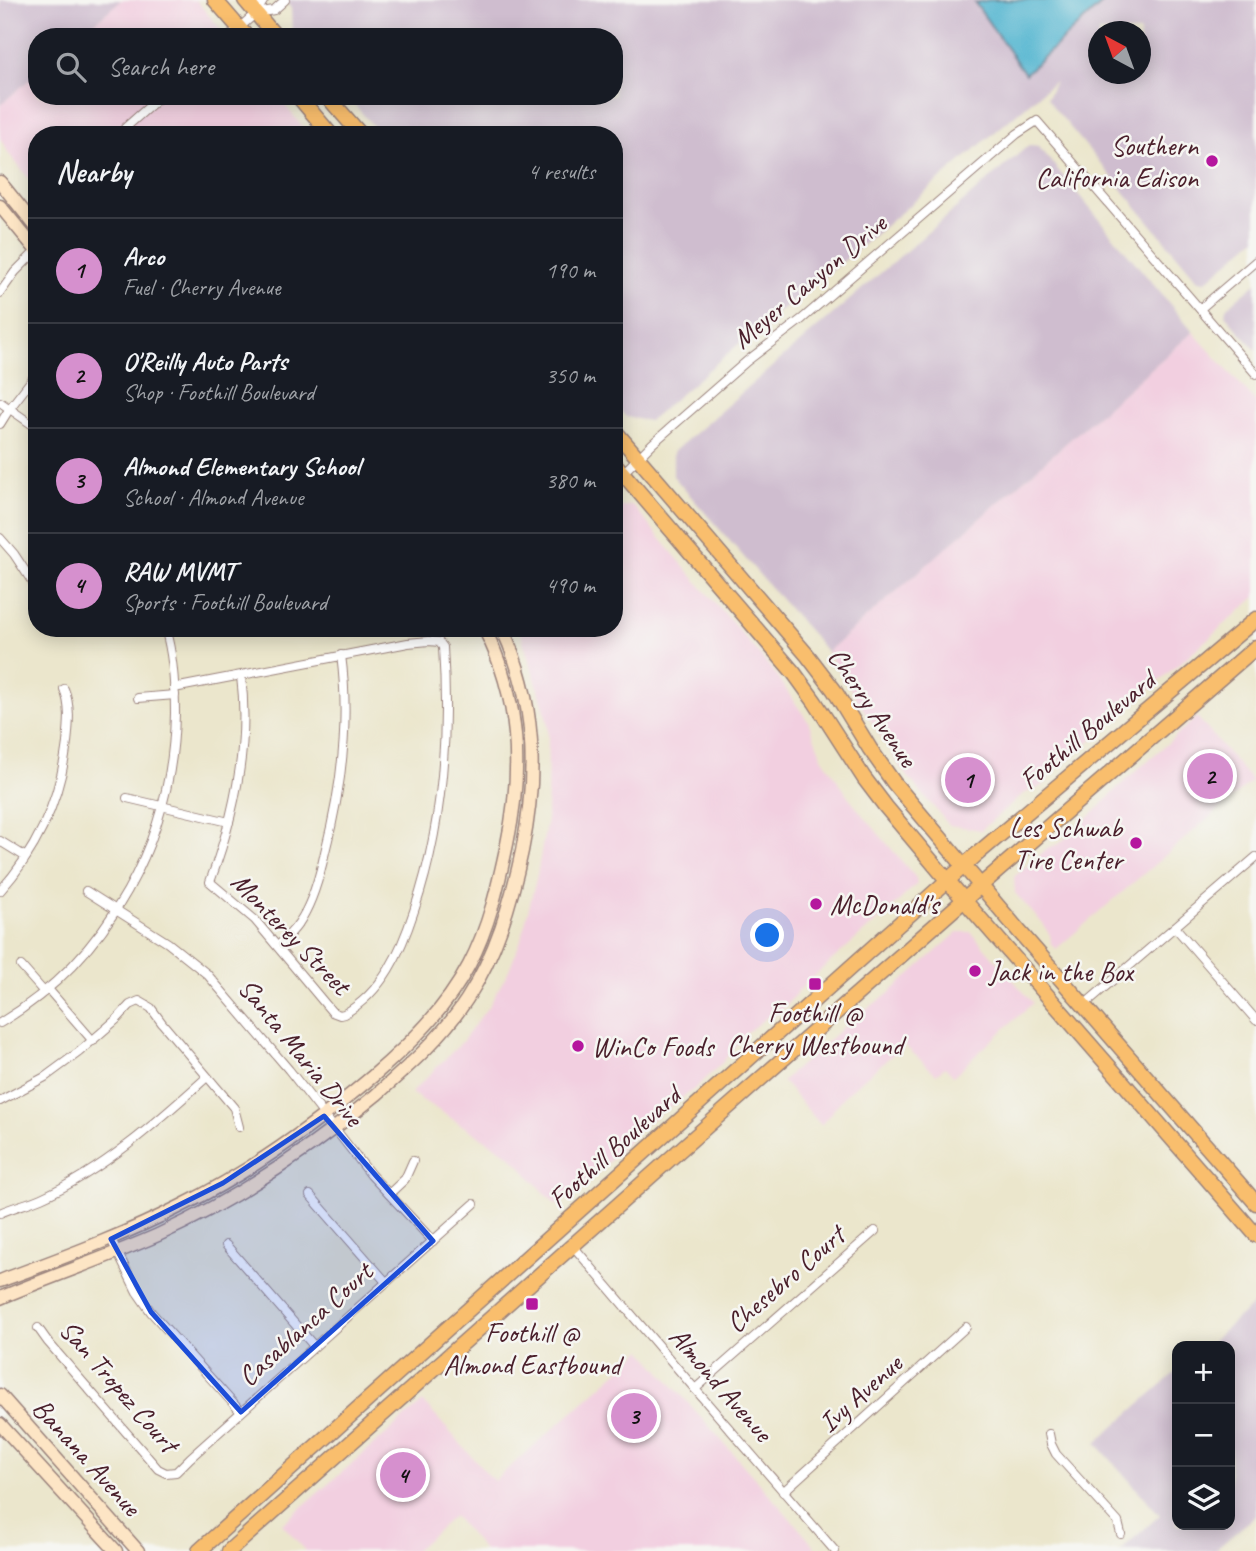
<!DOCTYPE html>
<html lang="en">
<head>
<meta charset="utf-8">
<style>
  :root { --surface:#171b24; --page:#242831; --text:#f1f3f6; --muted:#9ea1a6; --line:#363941; --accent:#d690ce }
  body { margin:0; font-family:Caveat,sans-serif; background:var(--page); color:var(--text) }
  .controls { position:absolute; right:21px; bottom:21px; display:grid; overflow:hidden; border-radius:14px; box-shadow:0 4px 18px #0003 }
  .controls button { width:63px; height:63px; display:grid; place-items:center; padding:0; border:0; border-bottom:2px solid var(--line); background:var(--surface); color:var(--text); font:35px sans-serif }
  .compass { position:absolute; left:1088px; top:21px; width:63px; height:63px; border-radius:50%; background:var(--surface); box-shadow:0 4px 18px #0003; rotate:319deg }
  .you { position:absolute; left:768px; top:936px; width:24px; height:24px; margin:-18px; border:5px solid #fff; border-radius:50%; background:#1a73e8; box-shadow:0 0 0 10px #1a73e833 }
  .badge { display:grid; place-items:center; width:46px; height:46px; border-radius:50%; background:var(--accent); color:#111; font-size:23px; font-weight:700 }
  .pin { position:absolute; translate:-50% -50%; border:4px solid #fff; box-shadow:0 2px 7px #0006 }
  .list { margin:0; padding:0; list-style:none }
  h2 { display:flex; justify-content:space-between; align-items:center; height:91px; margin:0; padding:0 28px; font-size:30px }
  h2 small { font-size:23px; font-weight:400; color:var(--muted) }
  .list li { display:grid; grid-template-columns:46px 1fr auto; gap:21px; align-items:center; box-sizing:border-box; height:105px; padding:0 28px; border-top:2px solid var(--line) }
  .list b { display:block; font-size:26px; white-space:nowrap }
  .list p { margin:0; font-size:23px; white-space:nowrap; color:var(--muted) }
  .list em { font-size:23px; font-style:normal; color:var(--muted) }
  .icon { flex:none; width:38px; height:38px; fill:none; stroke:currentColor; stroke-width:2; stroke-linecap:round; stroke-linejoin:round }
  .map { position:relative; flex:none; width:1256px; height:1551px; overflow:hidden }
  .search { position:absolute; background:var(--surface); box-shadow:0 4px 18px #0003; left:28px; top:28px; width:595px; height:77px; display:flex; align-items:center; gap:18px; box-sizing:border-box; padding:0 24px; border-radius:28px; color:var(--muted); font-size:26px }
  .panel { position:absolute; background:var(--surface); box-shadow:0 4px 18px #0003; left:28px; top:126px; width:595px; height:511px; border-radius:28px }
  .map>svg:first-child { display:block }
  .built { fill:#f2cfe0 }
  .industrial { fill:#cfbdcf; fill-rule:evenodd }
  .water { fill:#52b5d0; stroke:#4e6a7e; stroke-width:2 }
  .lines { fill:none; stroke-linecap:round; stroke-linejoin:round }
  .street-casing { stroke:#9a827c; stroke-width:10 }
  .secondary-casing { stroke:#9a827c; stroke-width:15 }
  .primary-casing { stroke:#9a827c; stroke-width:17 }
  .street { stroke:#fff; stroke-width:8 }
  .secondary { stroke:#fde5c5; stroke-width:12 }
  .primary { stroke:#f9be6d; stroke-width:14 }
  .marked { fill:#1d4ed8; fill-opacity:0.2; stroke:#1d4ed8; stroke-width:5; stroke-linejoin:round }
  .poi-dot { fill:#b5179e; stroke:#f6f6f2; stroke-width:2.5 }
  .labels { text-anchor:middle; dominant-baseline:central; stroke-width:5; stroke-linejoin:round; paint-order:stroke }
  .poi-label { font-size:28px; fill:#4a1f2b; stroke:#f6f6f2; text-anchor:start }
  .street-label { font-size:28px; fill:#4a1f2b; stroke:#f6f6f2 }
</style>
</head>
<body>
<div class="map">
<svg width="1256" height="1551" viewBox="0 0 1256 1551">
  <rect width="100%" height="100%" fill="#f6f6f2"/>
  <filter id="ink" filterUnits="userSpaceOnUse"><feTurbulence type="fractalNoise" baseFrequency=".0143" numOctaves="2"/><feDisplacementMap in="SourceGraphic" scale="14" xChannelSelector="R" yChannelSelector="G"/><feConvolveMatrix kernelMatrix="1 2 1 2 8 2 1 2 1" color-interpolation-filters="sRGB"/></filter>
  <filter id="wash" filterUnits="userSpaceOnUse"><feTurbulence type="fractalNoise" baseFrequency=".00686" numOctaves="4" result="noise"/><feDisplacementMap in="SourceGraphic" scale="28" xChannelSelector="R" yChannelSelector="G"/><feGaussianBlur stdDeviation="1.57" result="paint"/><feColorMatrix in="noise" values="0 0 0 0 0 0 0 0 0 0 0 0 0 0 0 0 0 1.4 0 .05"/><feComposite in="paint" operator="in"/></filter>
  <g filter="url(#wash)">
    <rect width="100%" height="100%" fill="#ebe6cc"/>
    <g class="built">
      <polygon points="121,0 196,0 227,37 78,37"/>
      <polygon points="37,73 37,96 277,96 310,135 37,135 37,189 9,154 0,138 0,105"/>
      <polygon points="1193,332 1256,402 1256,597 1067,761 1060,759 1047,770 1047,776 1050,778 1040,787 1023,794 981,830 949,825 902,770 827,652"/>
      <polygon points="632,505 773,671 808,721 822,757 852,802 916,878 917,884 878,921 871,926 823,968 801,988 778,1014 767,1017 747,1032 723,1062 693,1090 641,1127 597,1174 556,1205 511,1156 411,1093 462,1042 490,1004 508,972 521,940 537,875 547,819 548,727 544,707 519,628 614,628 614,514 621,507"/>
      <polygon points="1197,717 1252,781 1056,949 1051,944 1050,935 1041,922 1015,893 1014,877 1049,847 1059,844 1099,808 1116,789"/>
      <polygon points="958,932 971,932 1033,1003 953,1076 945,1067 936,1074 904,1045 847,1093 821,1125 782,1081 856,1016 887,995"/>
      <polygon points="642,1350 811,1542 817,1551 484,1551 454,1516 414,1551 306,1551 282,1524 423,1402 494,1481"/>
    </g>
    <g class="industrial">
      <polygon points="0,0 121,0 78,37 37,37 37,73 0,105"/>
      <path d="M284,0H1256V238L1206,281L1198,280L1054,108L1047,98L1055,81L850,256L748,336L649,421L626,417L614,404V135H381L347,96H614V37H295L292,33L291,8ZM1098,32H1140V74H1098Z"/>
      <polygon points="1029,145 1038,146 1193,332 827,652 673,476 673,452"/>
      <polygon points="1256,283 1256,350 1225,315 1226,308"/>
      <polygon points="1256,1302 1256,1515 1214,1551 1120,1551 1160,1515 1096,1443 1177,1371 1177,1525 1230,1525 1230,1346 1206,1346"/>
    </g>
    <polygon class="water" points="988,0 1106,0 1025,74 975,3"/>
  </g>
  <g filter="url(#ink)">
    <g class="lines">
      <g class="street-casing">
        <g id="street">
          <polyline points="256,13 274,10 285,0"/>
          <polyline points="229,37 256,13 264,0"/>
          <polyline points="121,135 125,128 161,96"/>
          <polyline points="0,293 15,272 37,250"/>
          <polyline points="1200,309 1256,261"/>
          <polyline points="0,402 37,428"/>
          <polyline points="0,424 10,408 37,373"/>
          <polyline points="614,482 652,444 747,361 802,319 1017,134 1037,121 1256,374"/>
          <polyline points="0,538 14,554 37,589"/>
          <path d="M174,688L408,643L429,641L439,642L443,647C449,736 443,826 414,911C401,951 383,992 344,1014L340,1015L332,1012L255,920L210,882C234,817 250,746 241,676"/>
          <polyline points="138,698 175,695"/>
          <polyline points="127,798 229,822"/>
          <polyline points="0,841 26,857"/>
          <path d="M0,891C38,849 60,798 67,743C69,724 71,706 64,689"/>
          <polyline points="86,891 168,943 207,974 289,1070 371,1175 433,1241"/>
          <polyline points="1175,927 1256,1020"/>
          <path d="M278,946C287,937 296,929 302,918C314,898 320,875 325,852C342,787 350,722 341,655"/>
          <polyline points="21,966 44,992"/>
          <polyline points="48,989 93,1041"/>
          <polyline points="1084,1005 1256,857"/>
          <path d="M0,1023C109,958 173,838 175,713C175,685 173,654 165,628"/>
          <polyline points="0,1101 45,1077 79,1052 117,1019 130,1005 139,1001 151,1008 162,1023 234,1108 239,1127"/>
          <polyline points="389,1194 405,1179 413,1161"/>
          <polyline points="310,1195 386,1282"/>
          <path d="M0,1213C13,1207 27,1204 41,1198C104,1170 157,1122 207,1077"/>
          <polyline points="111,1239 137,1292 151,1312 241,1412"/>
          <polyline points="226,1245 314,1346"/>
          <polyline points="573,1246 695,1389 835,1551"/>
          <polyline points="38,1328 48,1342 158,1469 166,1473 176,1472 190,1458 474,1204"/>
          <polyline points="695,1389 875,1231"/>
          <polyline points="1049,1434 1051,1444 1056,1454 1118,1522 1121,1534"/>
          <polyline points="783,1492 966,1327"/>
        </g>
      </g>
      <g class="secondary-casing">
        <g id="secondary">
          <polyline points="0,182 37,228"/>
          <polyline points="0,206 37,251"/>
          <path d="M0,1281C61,1258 122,1236 181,1206C250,1172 314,1126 373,1076C410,1044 446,1009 469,965C489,927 498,886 507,844C523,769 520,698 484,628"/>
          <path d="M0,1298C52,1276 106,1258 158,1235C236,1199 310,1150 376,1095C409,1066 443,1036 467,999C496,954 511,903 522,851C538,773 536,701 502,628"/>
          <polyline points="0,1395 138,1551"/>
          <polyline points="0,1424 116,1551"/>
        </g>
      </g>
      <g class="primary-casing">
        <g id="primary">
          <polyline points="215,0 247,37"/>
          <polyline points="245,0 276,37"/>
          <polyline points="298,96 331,135"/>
          <polyline points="327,96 361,135"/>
          <polyline points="614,430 808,656 834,690 870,749 894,783 1018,930 1256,1203"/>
          <polyline points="614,463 794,673 815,702 864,778 886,807 964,900 1256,1235"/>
          <polyline points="199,1551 976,855 1256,619"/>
          <polyline points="229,1551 725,1110 980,886 1256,647"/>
        </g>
      </g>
      <use href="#street" class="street"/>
      <use href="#secondary" class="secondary"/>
      <use href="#primary" class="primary"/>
    </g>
  </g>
  <path class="marked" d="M324,1116L433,1241L241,1412L151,1312L111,1239L223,1183Z"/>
  <g class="poi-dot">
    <circle cx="1212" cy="161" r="7"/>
    <circle cx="1136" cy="843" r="7"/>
    <circle cx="816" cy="904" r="7"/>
    <circle cx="975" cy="971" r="7"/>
    <rect x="808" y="977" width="14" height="14" rx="3.5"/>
    <circle cx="578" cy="1046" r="7"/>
    <rect x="525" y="1297" width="14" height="14" rx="3.5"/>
  </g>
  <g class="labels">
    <g class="poi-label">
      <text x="1198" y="145" text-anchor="end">Southern<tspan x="1198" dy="32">California Edison</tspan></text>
      <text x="1122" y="827" text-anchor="end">Les Schwab<tspan x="1122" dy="32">Tire Center</tspan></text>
      <text x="830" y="904">McDonald's</text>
      <text x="989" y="971">Jack in the Box</text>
      <text x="815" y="1012" text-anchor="middle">Foothill @<tspan x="815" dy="32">Cherry Westbound</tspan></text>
      <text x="592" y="1046">WinCo Foods</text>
      <text x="532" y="1332" text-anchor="middle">Foothill @<tspan x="532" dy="32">Almond Eastbound</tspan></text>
    </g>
    <g class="street-label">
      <text transform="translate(809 281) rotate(-40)">Meyer Canyon Drive</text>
      <text transform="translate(873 707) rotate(56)">Cherry Avenue</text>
      <text transform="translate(1087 730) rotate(-40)">Foothill Boulevard</text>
      <text transform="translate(291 933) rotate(46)">Monterey Street</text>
      <text transform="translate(301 1052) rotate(51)">Santa Maria Drive</text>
      <text transform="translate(614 1147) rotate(-42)">Foothill Boulevard</text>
      <text transform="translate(785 1279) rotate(-41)">Chesebro Court</text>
      <text transform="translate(305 1324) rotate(-42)">Casablanca Court</text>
      <text transform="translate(721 1384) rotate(49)">Almond Avenue</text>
      <text transform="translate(119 1386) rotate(49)">San Tropez Court</text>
      <text transform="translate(860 1393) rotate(-42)">Ivy Avenue</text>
      <text transform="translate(87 1457) rotate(48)">Banana Avenue</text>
    </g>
  </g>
</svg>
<div class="controls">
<button>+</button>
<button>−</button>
<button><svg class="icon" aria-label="layers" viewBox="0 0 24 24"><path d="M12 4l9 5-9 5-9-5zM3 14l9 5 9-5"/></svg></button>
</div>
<svg class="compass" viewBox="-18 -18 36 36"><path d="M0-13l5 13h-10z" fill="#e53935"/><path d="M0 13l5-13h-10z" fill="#9ea1a6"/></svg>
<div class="you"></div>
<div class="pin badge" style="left:968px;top:780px">1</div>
<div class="pin badge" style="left:1210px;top:776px">2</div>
<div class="pin badge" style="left:634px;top:1416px">3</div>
<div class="pin badge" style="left:403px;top:1475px">4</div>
<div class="search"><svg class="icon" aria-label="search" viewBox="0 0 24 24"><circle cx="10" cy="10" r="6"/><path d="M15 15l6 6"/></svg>Search here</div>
<section class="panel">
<h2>Nearby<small>4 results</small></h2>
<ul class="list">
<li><span class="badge">1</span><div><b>Arco</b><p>Fuel · Cherry Avenue</p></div><em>190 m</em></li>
<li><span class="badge">2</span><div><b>O'Reilly Auto Parts</b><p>Shop · Foothill Boulevard</p></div><em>350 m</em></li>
<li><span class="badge">3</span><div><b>Almond Elementary School</b><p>School · Almond Avenue</p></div><em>380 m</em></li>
<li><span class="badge">4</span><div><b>RAW MVMT</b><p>Sports · Foothill Boulevard</p></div><em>490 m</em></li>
</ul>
</section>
</div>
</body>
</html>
